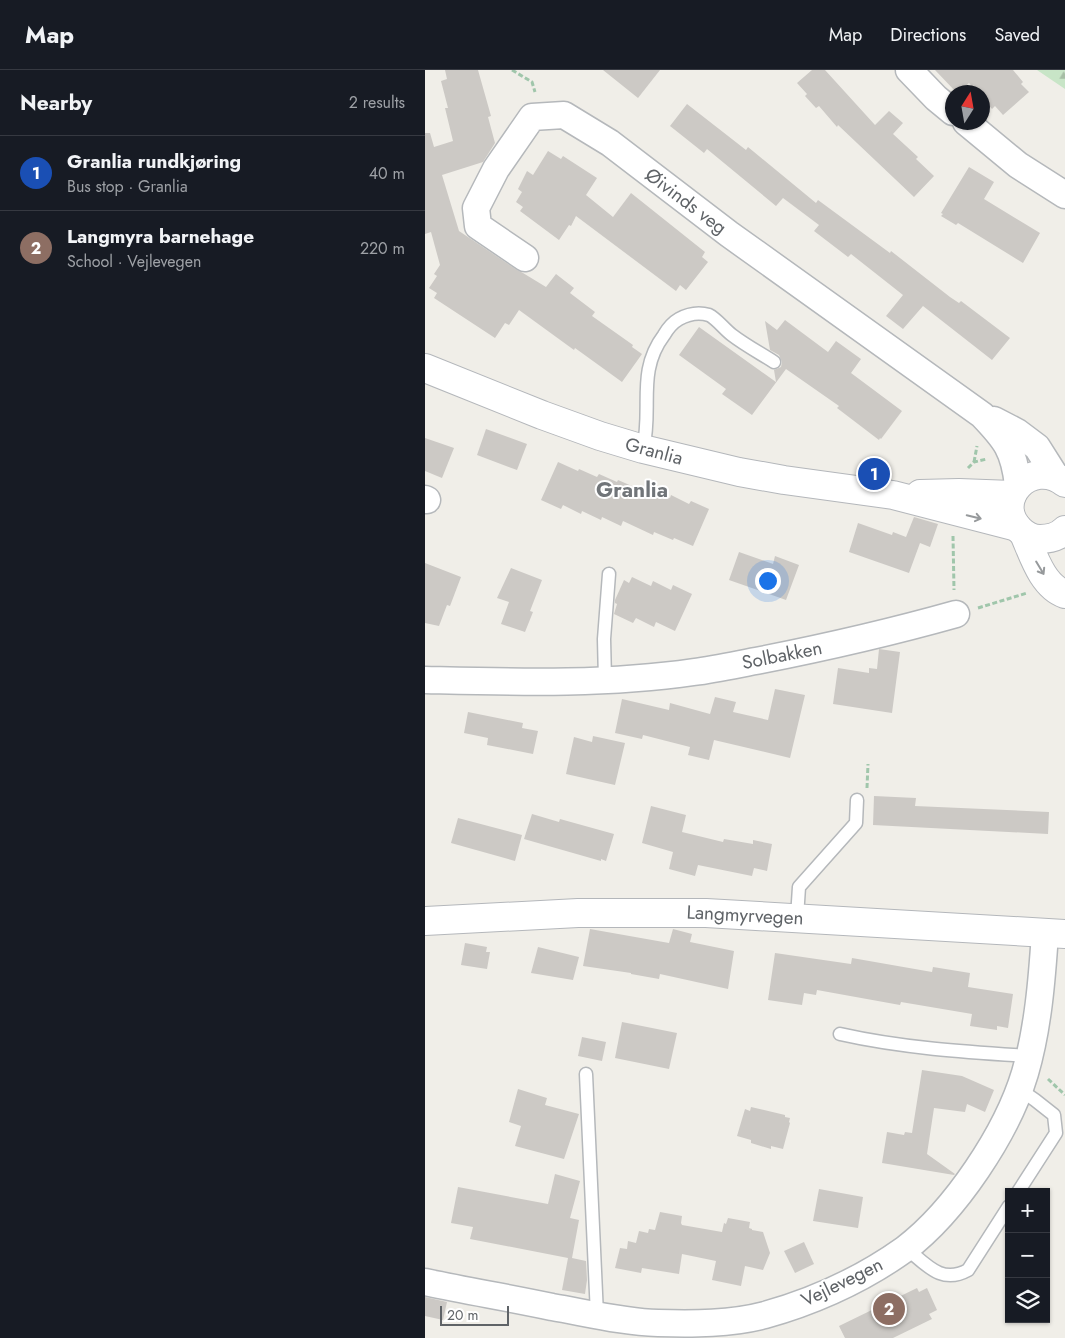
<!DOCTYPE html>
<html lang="en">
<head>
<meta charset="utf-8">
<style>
  :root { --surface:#171b24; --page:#20242c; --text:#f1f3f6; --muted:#9ea1a6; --line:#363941; --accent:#ea580c }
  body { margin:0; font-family:Jost,sans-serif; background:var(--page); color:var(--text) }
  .controls { position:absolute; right:15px; bottom:15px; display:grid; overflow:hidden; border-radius:0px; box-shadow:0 1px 4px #0004 }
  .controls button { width:45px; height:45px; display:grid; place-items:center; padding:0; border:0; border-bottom:1px solid var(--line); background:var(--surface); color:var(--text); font:25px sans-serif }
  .compass { position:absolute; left:520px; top:15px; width:45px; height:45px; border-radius:50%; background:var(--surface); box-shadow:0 1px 4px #0004; rotate:11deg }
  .scale { position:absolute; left:15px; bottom:12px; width:69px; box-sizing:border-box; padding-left:5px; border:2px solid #5f6367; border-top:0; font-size:14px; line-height:18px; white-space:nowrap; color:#5f6367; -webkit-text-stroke:4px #fff; paint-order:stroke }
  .you { position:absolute; left:342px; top:510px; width:18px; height:18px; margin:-12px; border:4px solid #fff; border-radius:50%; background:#1a73e8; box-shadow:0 0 0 8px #1a73e833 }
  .badge { display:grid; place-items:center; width:32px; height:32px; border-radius:50%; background:var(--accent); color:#fff; font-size:16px; font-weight:700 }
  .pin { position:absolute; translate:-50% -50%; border:2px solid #fff; box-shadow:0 1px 5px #0006 }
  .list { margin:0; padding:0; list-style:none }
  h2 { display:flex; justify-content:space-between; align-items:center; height:65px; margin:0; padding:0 20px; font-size:21px }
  h2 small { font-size:16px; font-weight:400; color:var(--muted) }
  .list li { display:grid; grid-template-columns:32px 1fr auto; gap:15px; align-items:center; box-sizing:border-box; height:75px; padding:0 20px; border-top:1px solid var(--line) }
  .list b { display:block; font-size:19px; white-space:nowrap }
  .list p { margin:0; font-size:16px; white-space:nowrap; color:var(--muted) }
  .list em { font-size:16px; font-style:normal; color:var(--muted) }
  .icon { flex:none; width:28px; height:28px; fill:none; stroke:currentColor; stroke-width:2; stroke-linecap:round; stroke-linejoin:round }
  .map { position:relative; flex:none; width:640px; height:1268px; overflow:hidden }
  header { display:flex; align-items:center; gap:30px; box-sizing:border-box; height:70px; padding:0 25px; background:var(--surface); border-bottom:1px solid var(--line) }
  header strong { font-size:24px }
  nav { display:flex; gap:28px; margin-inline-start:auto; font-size:18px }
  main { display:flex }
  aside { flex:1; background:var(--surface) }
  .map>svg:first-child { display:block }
  .forest { fill:url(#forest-firs) }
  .building { fill:#ccc9c5 }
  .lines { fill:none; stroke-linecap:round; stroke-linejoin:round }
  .lane-casing { stroke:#b5b8bb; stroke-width:15 }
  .street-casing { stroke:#b5b8bb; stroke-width:29 }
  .secondary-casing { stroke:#b4b7bb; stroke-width:30 }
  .path { stroke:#a0c6ab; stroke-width:3; stroke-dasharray:5 2.5; stroke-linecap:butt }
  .lane { stroke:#fff; stroke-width:12 }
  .street { stroke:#fff; stroke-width:26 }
  .secondary { stroke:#fff; stroke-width:28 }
  .oneway { stroke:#979a9c }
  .labels { text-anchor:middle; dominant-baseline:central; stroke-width:4; stroke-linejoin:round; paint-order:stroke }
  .street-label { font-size:19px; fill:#5f6367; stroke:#fff }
  .quarter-label { font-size:21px; font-weight:bold; fill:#717579; stroke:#fff }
</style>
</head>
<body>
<header>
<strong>Map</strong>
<nav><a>Map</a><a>Directions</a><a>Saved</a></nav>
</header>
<main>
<aside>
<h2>Nearby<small>2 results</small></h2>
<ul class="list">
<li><span class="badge" style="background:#1a4fb4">1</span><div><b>Granlia rundkjøring</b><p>Bus stop · Granlia</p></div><em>40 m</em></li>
<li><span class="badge" style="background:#8d6e63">2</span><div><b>Langmyra barnehage</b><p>School · Vejlevegen</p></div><em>220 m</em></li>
</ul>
</aside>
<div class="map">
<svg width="640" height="1268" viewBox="0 0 640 1268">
  <defs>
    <pattern id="forest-firs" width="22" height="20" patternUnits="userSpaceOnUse" patternTransform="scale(1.25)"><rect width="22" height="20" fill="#c8e5c7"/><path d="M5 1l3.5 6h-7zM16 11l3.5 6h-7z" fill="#a6bda5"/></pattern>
  </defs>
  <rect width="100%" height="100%" fill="#f0eee8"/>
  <polygon class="forest" points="612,0 640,0 640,19"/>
  <g class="building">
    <polygon points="20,0 53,0 66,46 63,47 70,73 58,92 17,105 34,161 92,200 98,203 121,217 131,204 149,218 145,223 170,242 167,246 208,275 207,277 217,284 197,312 150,278 149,280 94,240 84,255 80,253 70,268 9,228 12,223 4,218 12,206 9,204 15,195 6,162 0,164 0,63 5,63 9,77 28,71 20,38 23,38 16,11 22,9"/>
    <polygon points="178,0 235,0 213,28"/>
    <polygon points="387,0 400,0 450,55 464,41 478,53 468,64 493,87 491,89 509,106 489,127 413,55 412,57 394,36 391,38 380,26 382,24 372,13"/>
    <polygon points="510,0 588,0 598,12 596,14 604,22 578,45 570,36 567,39 558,28 558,22 552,22 544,13 534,22 531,22"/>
    <polygon points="262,34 321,80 323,77 391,133 393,130 465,183 466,181 525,227 534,233 536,231 585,268 567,290 498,236 478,259 461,246 478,225 426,184 423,187 389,161 394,155 358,128 351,136 282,79 279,83 245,56"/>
    <polygon points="123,81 136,89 138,86 172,108 161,125 188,147 206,123 280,182 277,187 283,192 261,220 255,215 251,221 151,146 146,156 144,155 134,170 95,141 98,137 91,132 97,122 93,119 102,101 108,105"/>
    <polygon points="544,97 569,112 559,129 615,163 598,193 533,153 531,155 516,146 518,144 516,143"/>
    <polygon points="360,250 403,282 411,271 436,289 426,303 477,341 456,369 455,368 454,370 412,338 414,336 361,299 327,345 297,324 301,319 254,285 274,257 351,312 349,300 356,297 357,292 354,285 345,280 340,251 352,260"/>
    <polygon points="61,359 102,374 92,400 52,385"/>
    <polygon points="0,368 29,378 17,408 0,401"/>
    <polygon points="133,392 153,401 154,399 172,407 174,404 192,412 193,410 223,423 225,419 245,428 246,425 264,434 266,431 284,439 268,476 249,468 248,470 229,462 228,465 198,451 196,456 177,447 176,450 157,441 156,444 138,435 136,439 116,430"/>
    <polygon points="489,447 513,454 505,477 495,473 484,503 424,482 433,453 467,465 468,462 481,467"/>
    <polygon points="314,482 348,494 350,486 374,495 361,530 304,510"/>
    <polygon points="0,493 36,507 25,536 22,535 14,556 0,553"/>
    <polygon points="86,498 117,510 105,541 108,542 100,562 76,554 84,532 72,528"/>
    <polygon points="207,507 226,516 228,511 246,520 248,515 267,524 250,561 231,552 229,557 211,548 208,553 189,544 192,534 190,533 190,530 199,510 204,513"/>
    <polygon points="454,579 475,582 467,643 408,634 413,598 444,603 444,598 452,599"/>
    <polygon points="350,619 380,625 365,688 289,670 284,690 263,685 265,677 218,665 217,669 190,663 197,629 244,640 245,633 285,644 290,627 311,632 308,642 343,650"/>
    <polygon points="43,642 98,653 97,658 113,661 108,684 62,675 63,668 39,663"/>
    <polygon points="168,666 200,673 190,715 141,704 149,667 167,672"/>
    <polygon points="449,726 491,728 490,736 624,742 623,764 448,755"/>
    <polygon points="226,736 261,745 257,762 298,772 299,769 328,774 328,770 347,774 342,801 329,798 327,806 273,795 270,806 244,799 248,782 217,773"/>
    <polygon points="107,744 134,752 135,749 189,764 181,791 176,789 176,791 99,769"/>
    <polygon points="33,748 97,765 90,791 26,773"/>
    <polygon points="165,859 244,873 248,859 267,864 265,872 309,881 303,919 235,904 234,909 206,904 206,903 158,896"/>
    <polygon points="40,873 62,877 61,882 65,882 62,899 36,895"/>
    <polygon points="113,877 154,887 148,910 106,903"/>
    <polygon points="350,883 426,894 427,888 507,902 508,897 545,903 543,917 588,924 583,958 572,956 572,960 545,956 547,944 476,932 475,935 392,920 391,925 379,923 377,935 343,930"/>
    <polygon points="197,952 252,963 244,999 190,988"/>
    <polygon points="157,967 181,972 177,991 153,986"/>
    <polygon points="497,1000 537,1006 569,1020 560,1042 542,1034 540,1042 509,1038 502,1084 530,1104 529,1105 457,1093 462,1062 479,1065 480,1062 487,1063"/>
    <polygon points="93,1019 122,1028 120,1035 154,1044 139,1089 90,1076 96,1056 84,1052"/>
    <polygon points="326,1037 360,1045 360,1047 365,1048 364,1052 365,1053 358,1079 346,1076 346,1079 326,1073 326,1070 312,1066 320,1039 325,1041"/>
    <polygon points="130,1104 155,1111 145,1148 154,1150 147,1188 161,1191 162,1210 160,1224 137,1220 143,1188 45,1169 48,1157 26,1153 33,1117 123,1134"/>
    <polygon points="394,1119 438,1127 433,1158 388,1151"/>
    <polygon points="235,1142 257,1146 256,1153 257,1155 297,1162 299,1153 301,1154 303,1148 325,1152 324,1158 327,1159 327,1160 338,1162 345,1183 338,1200 320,1196 316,1216 287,1210 291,1191 257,1184 254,1204 217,1198 216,1203 190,1198 195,1178 202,1179 203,1171 211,1173 214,1161 223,1163 224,1159 230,1160"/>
    <polygon points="379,1172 389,1194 370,1203 359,1181"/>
    <polygon points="492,1218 494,1222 502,1218 512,1240 504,1244 507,1249 468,1268 420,1268 414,1256"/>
    <polygon points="0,1227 22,1232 18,1250 0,1246"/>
  </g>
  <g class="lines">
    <g class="lane-casing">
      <g id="lane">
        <path d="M218,379C228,338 211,302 239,265C243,258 247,253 254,249C263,244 274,242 284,245C292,249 299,259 307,265C320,275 335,283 349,292"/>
        <polyline points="180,610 179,569 184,504"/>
        <polyline points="372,847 374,817 431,753 432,730"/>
        <path d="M415,964C477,978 541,982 604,986"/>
        <polyline points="161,1004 172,1245"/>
        <polyline points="593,1122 631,1063 629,1045 610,1030 594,1019"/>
        <path d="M481,1178C501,1194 516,1215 543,1200L584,1136"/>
      </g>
    </g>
    <g class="street-casing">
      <g id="street">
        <polyline points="484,0 511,28 528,42"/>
        <polyline points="541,52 593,95 640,125"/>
        <path d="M100,188L53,156L51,138L71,99L107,47L139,45L185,73L304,164L557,345C581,370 589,380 593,415"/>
        <polyline points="569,350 592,362 612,377 631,407"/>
        <polyline points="0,429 2,430"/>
        <path d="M0,610C89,612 180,615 269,602C291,599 314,594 336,590C402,577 467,562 531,544"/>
        <path d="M0,1212C42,1221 85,1228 127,1237C162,1243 198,1252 233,1253C268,1254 306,1254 340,1245C390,1231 438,1209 480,1179C530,1141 582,1063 600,1003C613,959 617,909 620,863"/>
      </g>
    </g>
    <g class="secondary-casing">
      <g id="secondary">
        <polyline points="0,298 117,345 175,366 218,379 314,402 359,410 468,425 592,457"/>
        <path d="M640,413C606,386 565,431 595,460C600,465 608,469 615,469C625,469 633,467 640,460"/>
        <polyline points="495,424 534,423 587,425"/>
        <path d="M599,464C608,484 617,516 640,524"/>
        <polyline points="0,851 153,843 281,843 640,864"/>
      </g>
    </g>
    <g class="path">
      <polyline points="87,0 107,12 110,22"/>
      <polyline points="549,392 552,376"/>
      <polyline points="543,398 549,392 562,389"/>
      <polyline points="528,466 529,520"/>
      <polyline points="553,538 602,523"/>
      <polyline points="442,718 443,694"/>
      <polyline points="623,1009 640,1025"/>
    </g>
    <use href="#lane" class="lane"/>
    <use href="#street" class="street"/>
    <use href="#secondary" class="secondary"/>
  </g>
  <defs><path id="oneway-shaft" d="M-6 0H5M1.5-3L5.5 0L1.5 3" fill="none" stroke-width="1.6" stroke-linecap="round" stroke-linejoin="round" transform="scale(1.25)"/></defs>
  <g class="oneway">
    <use href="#oneway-shaft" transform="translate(549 447) rotate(14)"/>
    <use href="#oneway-shaft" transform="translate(615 498) rotate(59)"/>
  </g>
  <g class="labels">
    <g class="street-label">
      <text transform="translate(261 131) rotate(37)">Øivinds veg</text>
      <text transform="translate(229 381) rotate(15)">Granlia</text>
      <text transform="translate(357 585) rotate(-11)">Solbakken</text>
      <text transform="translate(320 845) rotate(3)">Langmyrvegen</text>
      <text transform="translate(417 1212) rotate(-26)">Vejlevegen</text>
    </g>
    <g class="quarter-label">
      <text x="207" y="420">Granlia</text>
    </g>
  </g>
</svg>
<div class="controls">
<button>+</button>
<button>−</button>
<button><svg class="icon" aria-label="layers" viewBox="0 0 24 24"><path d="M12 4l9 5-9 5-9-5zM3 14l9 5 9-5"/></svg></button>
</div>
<svg class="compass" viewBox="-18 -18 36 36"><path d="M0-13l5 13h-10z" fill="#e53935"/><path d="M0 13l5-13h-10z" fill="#9ea1a6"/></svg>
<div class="scale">20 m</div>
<div class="you"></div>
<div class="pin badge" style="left:449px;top:404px;background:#1a4fb4">1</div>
<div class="pin badge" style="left:464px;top:1239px;background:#8d6e63">2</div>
</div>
</main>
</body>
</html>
